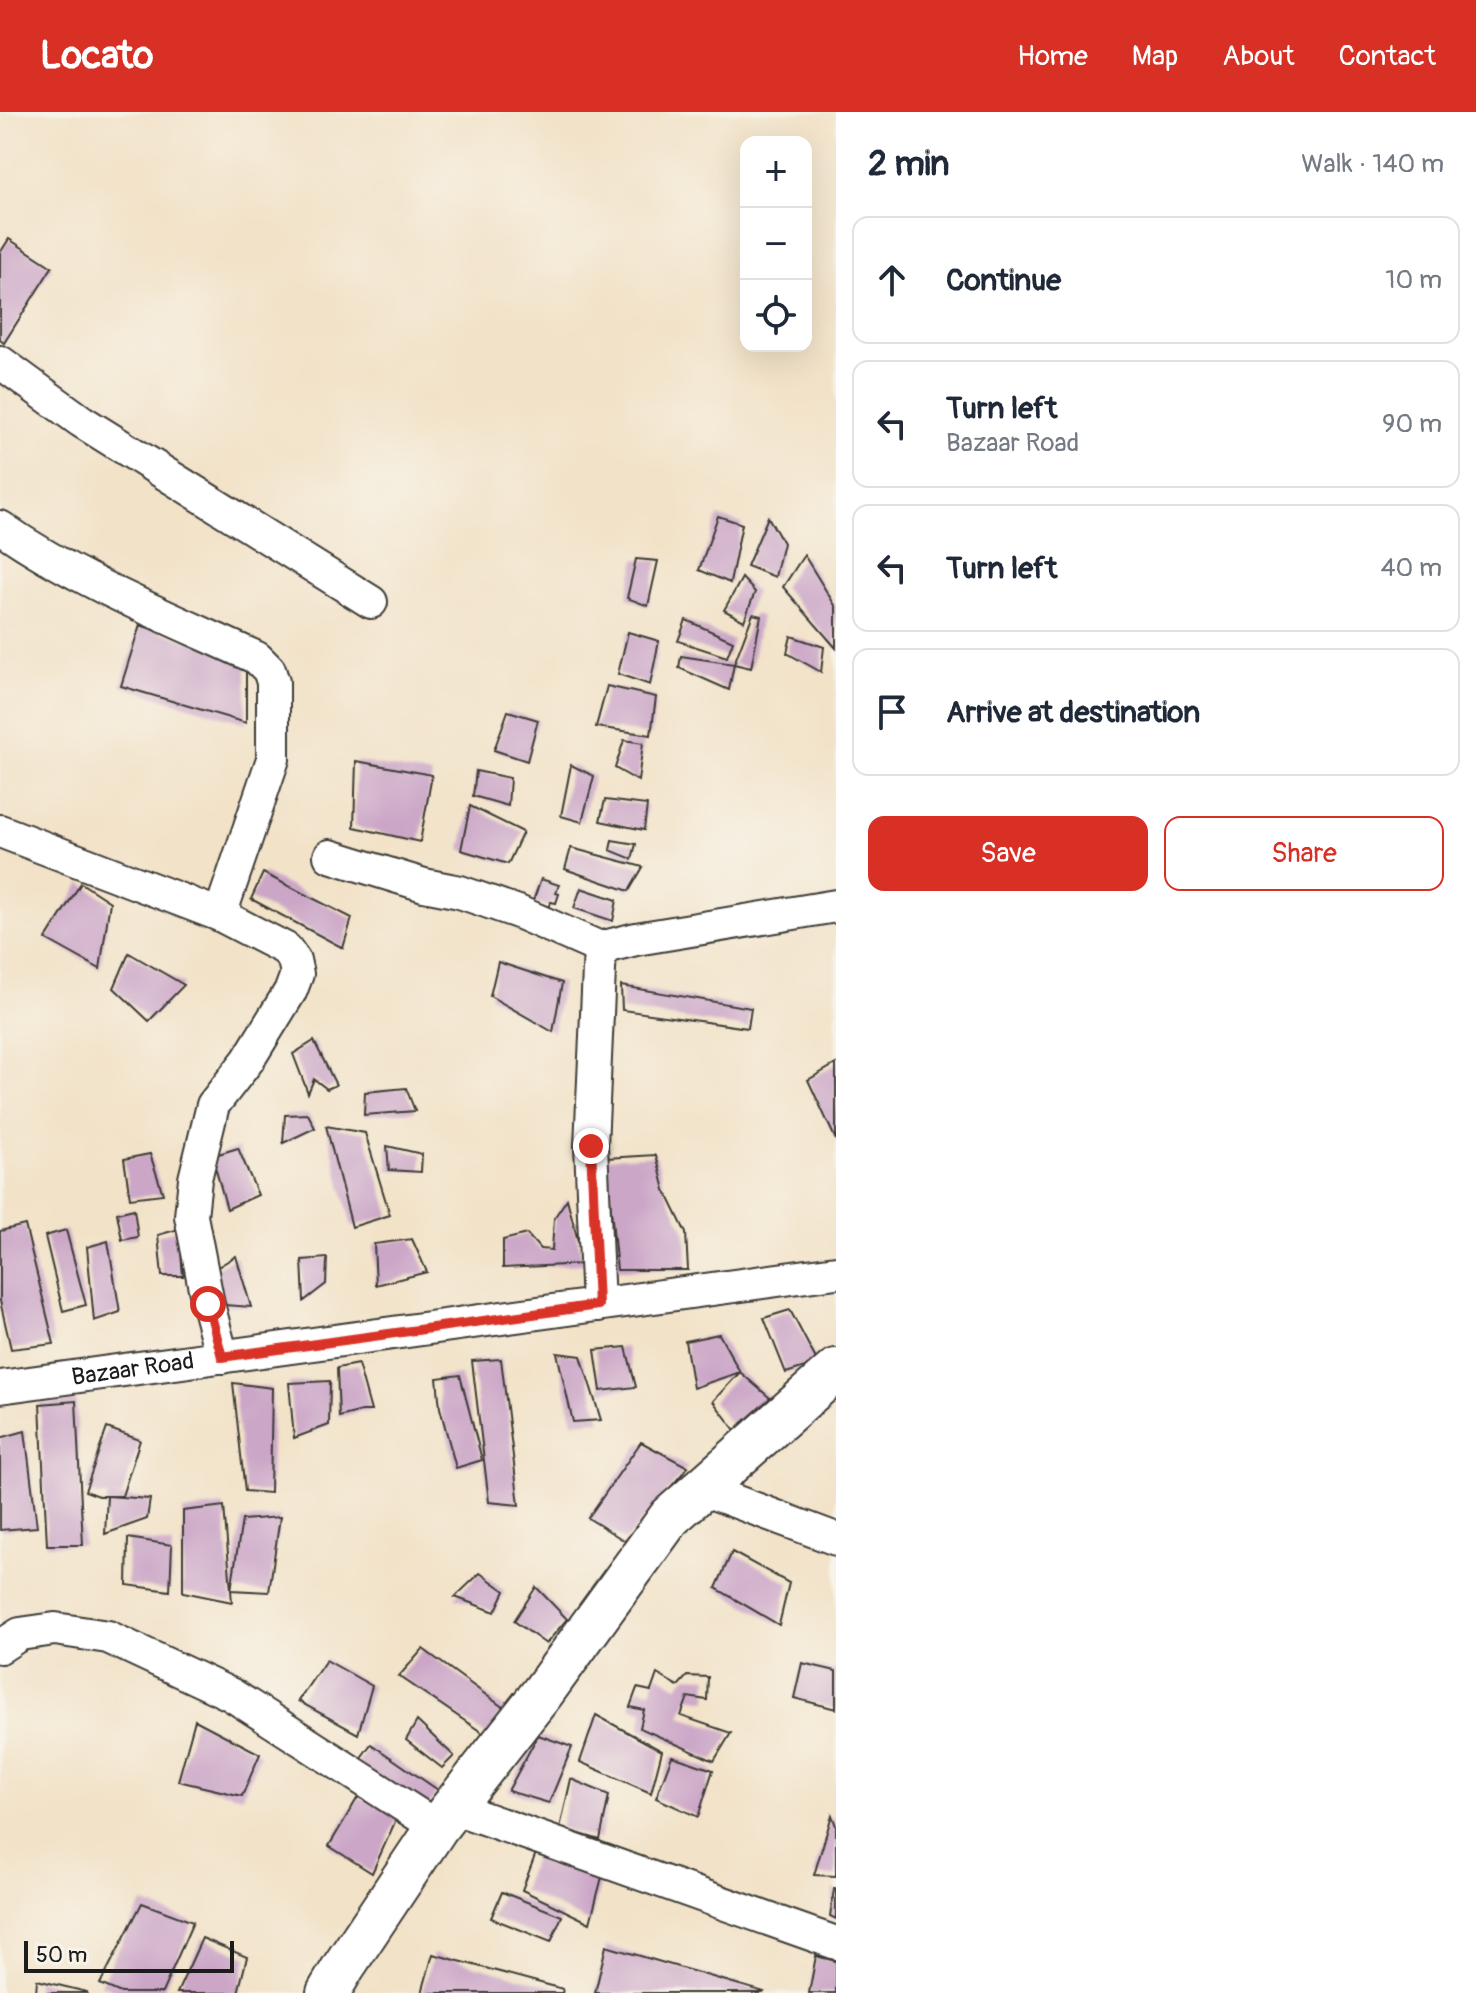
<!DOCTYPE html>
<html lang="en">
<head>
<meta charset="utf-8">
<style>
  :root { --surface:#fff; --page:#f2f2f3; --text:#1f2937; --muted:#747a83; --line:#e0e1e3; --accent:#d93025 }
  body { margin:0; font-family:Pangolin,sans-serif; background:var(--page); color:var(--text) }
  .controls { position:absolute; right:24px; top:24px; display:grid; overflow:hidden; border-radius:16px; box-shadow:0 8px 32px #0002 }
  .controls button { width:72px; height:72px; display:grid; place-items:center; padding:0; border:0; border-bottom:2px solid var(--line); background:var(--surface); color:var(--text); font:40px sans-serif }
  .scale { position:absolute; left:24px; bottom:20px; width:210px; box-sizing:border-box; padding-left:8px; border:4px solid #1c1c1c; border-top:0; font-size:22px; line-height:28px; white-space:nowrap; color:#1c1c1c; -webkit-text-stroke:6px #f7f3e8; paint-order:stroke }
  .stop { position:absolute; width:24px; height:24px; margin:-18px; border:6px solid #d93025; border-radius:50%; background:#fff }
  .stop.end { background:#d93025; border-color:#fff; box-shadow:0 2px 8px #0008 }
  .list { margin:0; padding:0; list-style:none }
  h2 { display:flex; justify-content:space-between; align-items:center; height:104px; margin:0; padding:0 32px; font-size:34px }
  h2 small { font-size:26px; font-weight:400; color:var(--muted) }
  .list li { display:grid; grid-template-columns:52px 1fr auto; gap:24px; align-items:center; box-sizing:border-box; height:128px; margin:0 16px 16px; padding:0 16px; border:2px solid var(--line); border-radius:16px }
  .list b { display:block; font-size:30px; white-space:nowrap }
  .list p { margin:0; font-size:26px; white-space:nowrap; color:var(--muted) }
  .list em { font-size:26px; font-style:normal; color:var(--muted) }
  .actions { display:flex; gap:16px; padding:24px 32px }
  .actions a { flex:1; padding:18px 0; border:2px solid var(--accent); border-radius:16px; text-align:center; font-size:28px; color:var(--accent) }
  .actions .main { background:var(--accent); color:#fff }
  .icon { flex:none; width:44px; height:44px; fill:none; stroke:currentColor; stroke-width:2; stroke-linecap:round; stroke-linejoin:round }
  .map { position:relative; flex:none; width:836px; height:1881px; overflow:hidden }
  header { display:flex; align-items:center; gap:48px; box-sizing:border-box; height:112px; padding:0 40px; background:var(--accent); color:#fff }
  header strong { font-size:38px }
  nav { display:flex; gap:44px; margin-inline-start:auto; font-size:28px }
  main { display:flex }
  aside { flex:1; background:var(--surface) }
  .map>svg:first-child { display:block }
  .building { fill:#cba6c7 }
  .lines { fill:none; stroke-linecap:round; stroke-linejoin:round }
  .minor-casing { stroke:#3c3a36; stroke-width:36 }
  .major-casing { stroke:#3c3a36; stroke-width:46 }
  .minor { stroke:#fff; stroke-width:32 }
  .major { stroke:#fff; stroke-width:42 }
  .route { stroke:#d93025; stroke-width:10 }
  .labels { text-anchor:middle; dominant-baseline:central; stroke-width:6; stroke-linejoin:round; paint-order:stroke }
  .street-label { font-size:24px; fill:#1c1c1c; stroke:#f7f3e8 }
</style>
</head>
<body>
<header>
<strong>Locato</strong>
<nav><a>Home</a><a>Map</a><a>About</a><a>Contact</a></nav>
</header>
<main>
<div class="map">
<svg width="836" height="1881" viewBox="0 0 836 1881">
  <rect width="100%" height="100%" fill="#f7f3e8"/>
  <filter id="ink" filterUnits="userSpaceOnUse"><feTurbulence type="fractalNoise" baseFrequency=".0125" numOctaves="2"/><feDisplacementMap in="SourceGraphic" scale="16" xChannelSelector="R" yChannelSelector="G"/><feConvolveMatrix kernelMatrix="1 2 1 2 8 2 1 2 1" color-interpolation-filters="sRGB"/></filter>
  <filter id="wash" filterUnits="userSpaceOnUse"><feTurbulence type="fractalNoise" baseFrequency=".006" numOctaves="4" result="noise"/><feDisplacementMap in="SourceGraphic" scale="32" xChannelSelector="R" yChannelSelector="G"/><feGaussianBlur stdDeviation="1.8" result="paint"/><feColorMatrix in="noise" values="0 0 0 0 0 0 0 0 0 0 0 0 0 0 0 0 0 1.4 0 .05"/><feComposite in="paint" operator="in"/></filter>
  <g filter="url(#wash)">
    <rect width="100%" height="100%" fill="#f2e2c8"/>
    <g id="blocks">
      <g class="building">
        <polygon points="9,127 52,155 4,231 0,228 0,141"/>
        <polygon points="718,404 742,412 730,471 699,458"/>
        <polygon points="768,405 783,431 775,465 747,454"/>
        <polygon points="804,443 836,495 836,536 783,475"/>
        <polygon points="636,447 658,449 648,494 627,486"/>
        <polygon points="742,466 755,480 744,509 724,498"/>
        <polygon points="753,502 761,504 751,556 734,552"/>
        <polygon points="686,508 733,529 727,545 678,529"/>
        <polygon points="140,513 246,548 246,611 121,574"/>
        <polygon points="628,520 659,529 650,573 618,562"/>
        <polygon points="791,524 824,535 821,560 787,541"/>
        <polygon points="681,544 734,552 729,578 679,556"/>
        <polygon points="607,574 656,585 651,623 596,615"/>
        <polygon points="508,599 538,608 527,649 494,638"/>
        <polygon points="624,628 643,631 638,669 615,656"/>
        <polygon points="356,649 432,663 420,730 354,715"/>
        <polygon points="571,653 594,664 582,710 561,704"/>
        <polygon points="476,659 510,666 508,694 473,684"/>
        <polygon points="605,688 647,693 644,718 600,709"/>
        <polygon points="470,694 523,720 508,752 461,738"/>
        <polygon points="612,728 636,732 632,747 610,738"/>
        <polygon points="571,736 632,752 643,755 629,779 565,757"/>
        <polygon points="263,761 352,806 343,836 251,787"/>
        <polygon points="541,767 559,773 556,781 559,782 556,791 551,790 549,795 533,789"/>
        <polygon points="81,771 110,790 100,857 46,827"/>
        <polygon points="581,776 617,788 613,809 574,796"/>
        <polygon points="129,841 184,873 149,909 114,876"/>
        <polygon points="498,850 562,871 553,920 490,884"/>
        <polygon points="621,874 751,896 748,916 622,898"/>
        <polygon points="314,929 336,973 327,977 314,967 308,981 293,942"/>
        <polygon points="836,952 836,1028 808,968"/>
        <polygon points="406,976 415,999 364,1003 365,980"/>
        <polygon points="308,1002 315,1016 283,1031 285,1003"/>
        <polygon points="326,1014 365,1021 390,1103 352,1115"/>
        <polygon points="387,1034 422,1042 421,1060 389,1058"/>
        <polygon points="238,1036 258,1083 227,1097 212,1044"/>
        <polygon points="150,1042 163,1082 130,1086 124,1047"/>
        <polygon points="656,1043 665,1078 686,1121 688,1158 617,1158 606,1046"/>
        <polygon points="567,1087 584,1152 503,1156 503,1128 527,1122 540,1137 552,1138 554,1106"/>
        <polygon points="134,1097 138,1125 122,1128 117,1101"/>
        <polygon points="25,1113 54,1232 11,1237 0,1189 0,1119"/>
        <polygon points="179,1117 183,1164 162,1164 158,1123"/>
        <polygon points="66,1118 86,1193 63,1199 45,1124"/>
        <polygon points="412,1127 427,1160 376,1173 374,1132"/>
        <polygon points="108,1129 120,1200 94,1209 87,1135"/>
        <polygon points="236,1144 251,1195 211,1192 213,1158"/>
        <polygon points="327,1146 326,1172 304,1189 302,1148"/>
        <polygon points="790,1198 818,1251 786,1261 764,1206"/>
        <polygon points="719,1222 740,1260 770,1286 735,1318 713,1289 740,1260 693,1276 685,1229"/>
        <polygon points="626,1235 636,1275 601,1279 595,1238"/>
        <polygon points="557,1241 581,1244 601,1308 573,1310"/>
        <polygon points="501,1247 519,1393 489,1390 472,1249"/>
        <polygon points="358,1252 371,1299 362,1299 339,1305 337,1256"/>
        <polygon points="460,1263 482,1348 456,1356 440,1296 437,1266"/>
        <polygon points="330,1269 329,1313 294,1326 289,1271"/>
        <polygon points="233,1271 272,1276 270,1381 245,1379"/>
        <polygon points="76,1289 83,1433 47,1433 40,1292"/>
        <polygon points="107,1316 140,1328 122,1384 107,1384 150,1387 147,1407 105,1422 107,1384 99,1384 85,1379"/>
        <polygon points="25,1319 37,1415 0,1418 0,1326"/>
        <polygon points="641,1330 688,1355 625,1429 588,1406"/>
        <polygon points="224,1394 232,1490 183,1480 183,1399"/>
        <polygon points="280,1405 269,1480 231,1478 242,1408"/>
        <polygon points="128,1426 172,1433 170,1479 127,1473"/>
        <polygon points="732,1440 789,1471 779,1513 716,1476"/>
        <polygon points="480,1461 505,1479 495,1500 455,1485"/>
        <polygon points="536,1475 567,1507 546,1532 514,1509"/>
        <polygon points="423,1537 519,1607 493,1628 399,1564"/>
        <polygon points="326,1548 372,1574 358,1622 298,1589"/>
        <polygon points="802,1551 836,1559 836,1597 794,1586"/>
        <polygon points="657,1562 678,1574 687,1564 708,1565 707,1588 688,1585 681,1604 731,1621 714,1649 640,1616 644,1598 630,1595 637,1576 651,1579"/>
        <polygon points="596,1603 662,1639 651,1681 580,1650"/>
        <polygon points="195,1608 260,1642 242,1684 178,1669"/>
        <polygon points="417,1609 454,1644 442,1656 406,1628"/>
        <polygon points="538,1623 572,1635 549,1691 508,1679"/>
        <polygon points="371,1632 438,1678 426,1700 357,1651"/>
        <polygon points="672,1644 713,1658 698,1705 656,1686"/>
        <polygon points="571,1667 609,1683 600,1728 560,1716"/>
        <polygon points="358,1685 399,1701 372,1761 329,1734"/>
        <polygon points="832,1703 836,1714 836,1764 814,1763"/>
        <polygon points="536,1741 602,1765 590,1811 522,1778"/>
        <polygon points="834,1777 836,1777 836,1807 830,1804"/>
        <polygon points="502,1780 562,1804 551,1830 491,1806"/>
        <polygon points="142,1791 193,1810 162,1881 121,1881 100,1872"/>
        <polygon points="202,1826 247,1845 238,1881 177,1881"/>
        <polygon points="606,1834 764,1880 763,1881 595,1881"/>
        <polygon points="433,1842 563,1877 562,1881 422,1881"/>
        <polygon points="816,1844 836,1849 836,1881 809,1881"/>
        <polygon points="37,1868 87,1880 87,1881 36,1881"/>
      </g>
    </g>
  </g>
  <g filter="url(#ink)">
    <use href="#blocks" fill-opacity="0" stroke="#3c3a36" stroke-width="2"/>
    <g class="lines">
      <g class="minor-casing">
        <g id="minor">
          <polyline points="0,250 81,309 371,490"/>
          <path d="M0,415C79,470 170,506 257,546L269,558L273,570V647L220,803"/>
          <polyline points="0,719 220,803 286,837 294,848 297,862 291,878 248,948 213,993 195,1067 191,1104 208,1192 222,1245"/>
          <polyline points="330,744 424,773 460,780 518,800 600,836 636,827 836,794"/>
          <polyline points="598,1193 591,1034 600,836"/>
          <path id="s1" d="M0,1275L836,1160"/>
          <polyline points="702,1377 836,1427"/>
          <polyline points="0,1535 20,1522 55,1517 108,1525 232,1583 437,1715"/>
          <polyline points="452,1695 836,1831"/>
        </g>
      </g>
      <g class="major-casing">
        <polyline id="major" points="328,1881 344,1854 437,1715 543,1580 670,1405 836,1258"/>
      </g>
      <use href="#minor" class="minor"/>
      <use href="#major" class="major"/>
    </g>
  </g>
  <g class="lines" filter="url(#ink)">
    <polyline class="route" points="208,1192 222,1245 598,1193 591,1034"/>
  </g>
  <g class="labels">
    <g class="street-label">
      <text stroke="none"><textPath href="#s1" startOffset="134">Bazaar Road</textPath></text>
    </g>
  </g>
</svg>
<div class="controls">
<button>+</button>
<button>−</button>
<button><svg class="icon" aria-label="locate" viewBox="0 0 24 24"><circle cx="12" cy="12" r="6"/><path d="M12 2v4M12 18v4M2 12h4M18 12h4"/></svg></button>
</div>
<div class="scale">50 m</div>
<div class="stop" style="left:208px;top:1192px"></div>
<div class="stop end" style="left:591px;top:1034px"></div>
</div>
<aside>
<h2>2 min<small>Walk · 140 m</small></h2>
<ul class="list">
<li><svg class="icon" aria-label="ahead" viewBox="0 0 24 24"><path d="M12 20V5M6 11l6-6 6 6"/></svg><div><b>Continue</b></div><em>10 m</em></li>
<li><svg class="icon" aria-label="left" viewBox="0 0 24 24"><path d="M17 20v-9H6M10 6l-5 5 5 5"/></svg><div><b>Turn left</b><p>Bazaar Road</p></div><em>90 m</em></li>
<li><svg class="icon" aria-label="left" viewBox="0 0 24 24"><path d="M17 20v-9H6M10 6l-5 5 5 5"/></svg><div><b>Turn left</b></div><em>40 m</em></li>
<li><svg class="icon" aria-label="arrive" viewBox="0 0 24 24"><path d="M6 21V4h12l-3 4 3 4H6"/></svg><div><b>Arrive at destination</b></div></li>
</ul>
<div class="actions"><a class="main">Save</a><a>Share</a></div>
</aside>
</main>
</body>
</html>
